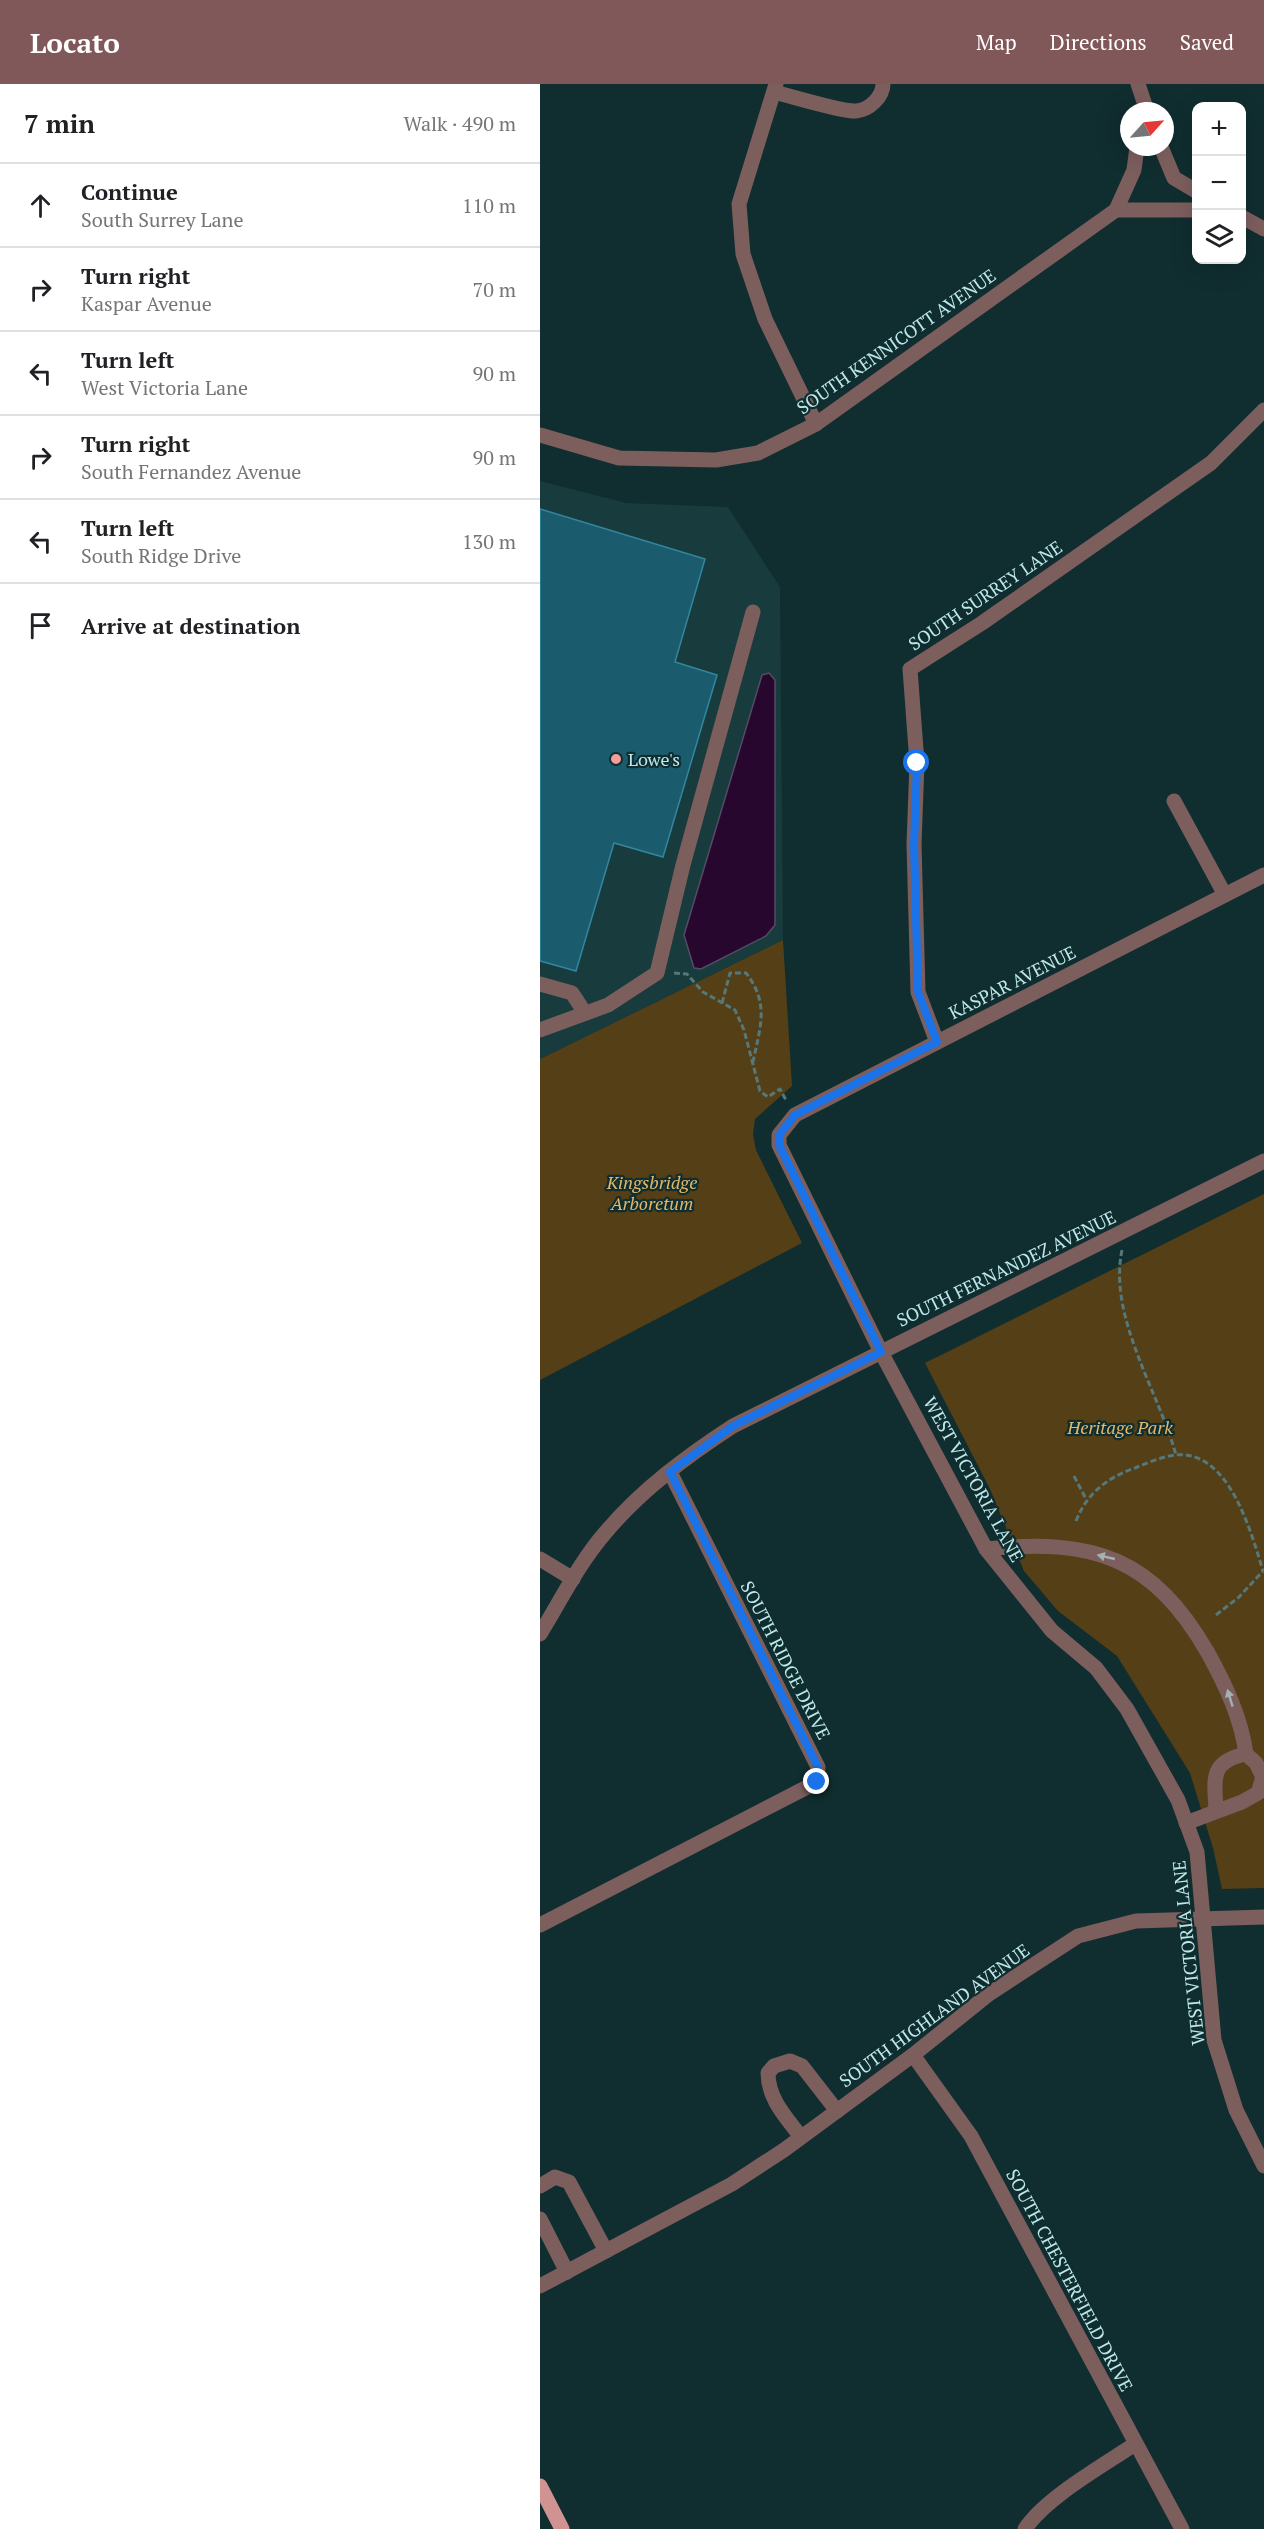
<!DOCTYPE html>
<html lang="en">
<head>
<meta charset="utf-8">
<style>
  :root { --surface:#fff; --page:#f2f2f2; --text:#202124; --muted:#757577; --line:#e0e0e0; --accent:#805859 }
  body { margin:0; font-family:"PT Serif",serif; background:var(--page); color:var(--text) }
  .controls { position:absolute; right:18px; top:18px; display:grid; overflow:hidden; border-radius:12px; box-shadow:0 6px 24px #0002 }
  .controls button { width:54px; height:54px; display:grid; place-items:center; padding:0; border:0; border-bottom:2px solid var(--line); background:var(--surface); color:var(--text); font:30px sans-serif }
  .compass { position:absolute; left:580px; top:18px; width:54px; height:54px; border-radius:50%; background:var(--surface); box-shadow:0 6px 24px #0002; rotate:63deg }
  .stop { position:absolute; width:18px; height:18px; margin:-14px; border:4px solid #1a73e8; border-radius:50%; background:#fff }
  .stop.end { background:#1a73e8; border-color:#fff; box-shadow:0 2px 6px #0008 }
  .list { margin:0; padding:0; list-style:none }
  h2 { display:flex; justify-content:space-between; align-items:center; height:78px; margin:0; padding:0 24px; font-size:26px }
  h2 small { font-size:20px; font-weight:400; color:var(--muted) }
  .list li { display:grid; grid-template-columns:39px 1fr auto; gap:18px; align-items:center; box-sizing:border-box; height:84px; padding:0 24px; border-top:2px solid var(--line) }
  .list b { display:block; font-size:22px; white-space:nowrap }
  .list p { margin:0; font-size:20px; white-space:nowrap; color:var(--muted) }
  .list em { font-size:20px; font-style:normal; color:var(--muted) }
  .icon { flex:none; width:33px; height:33px; fill:none; stroke:currentColor; stroke-width:2; stroke-linecap:round; stroke-linejoin:round }
  .map { position:relative; flex:none; width:724px; height:2445px; overflow:hidden }
  header { display:flex; align-items:center; gap:36px; box-sizing:border-box; height:84px; padding:0 30px; background:var(--accent); color:#fff }
  header strong { font-size:28px }
  nav { display:flex; gap:33px; margin-inline-start:auto; font-size:21px }
  main { display:flex }
  aside { flex:1; background:var(--surface) }
  .map>svg:first-child { display:block }
  .built { fill:#183b3d }
  .green { fill:#543f17 }
  .water { fill:#28072e; stroke:#554b67; stroke-width:1.5 }
  .building { fill:#1a5c6e; stroke:#32879f; stroke-width:1.5 }
  .lines { fill:none; stroke-linecap:round; stroke-linejoin:round }
  .path { stroke:#55787a; stroke-width:3; stroke-dasharray:6 3; stroke-linecap:butt }
  .minor { stroke:#7c5e5d; stroke-width:15 }
  .major { stroke:#d09392; stroke-width:15 }
  .oneway { fill:#a4b1b2 }
  .route { stroke:#1a73e8; stroke-width:8 }
  .poi-dot { fill:#f59b9a; stroke:#102d2f; stroke-width:2 }
  .labels { text-anchor:middle; dominant-baseline:central; stroke-width:4.5; stroke-linejoin:round; paint-order:stroke }
  .street-label { font-size:18px; fill:#bee9eb; stroke:#102d2f }
  .poi-label { font-size:18px; fill:#bee9eb; stroke:#102d2f; text-anchor:start }
  .park-label { font-size:18px; font-style:italic; fill:#e5b869; stroke:#102d2f }
</style>
</head>
<body>
<header>
<strong>Locato</strong>
<nav><a>Map</a><a>Directions</a><a>Saved</a></nav>
</header>
<main>
<aside>
<h2>7 min<small>Walk · 490 m</small></h2>
<ul class="list">
<li><svg class="icon" aria-label="ahead" viewBox="0 0 24 24"><path d="M12 20V5M6 11l6-6 6 6"/></svg><div><b>Continue</b><p>South Surrey Lane</p></div><em>110 m</em></li>
<li><svg class="icon" aria-label="right" viewBox="0 0 24 24"><path d="M7 20v-9h11M14 6l5 5-5 5"/></svg><div><b>Turn right</b><p>Kaspar Avenue</p></div><em>70 m</em></li>
<li><svg class="icon" aria-label="left" viewBox="0 0 24 24"><path d="M17 20v-9H6M10 6l-5 5 5 5"/></svg><div><b>Turn left</b><p>West Victoria Lane</p></div><em>90 m</em></li>
<li><svg class="icon" aria-label="right" viewBox="0 0 24 24"><path d="M7 20v-9h11M14 6l5 5-5 5"/></svg><div><b>Turn right</b><p>South Fernandez Avenue</p></div><em>90 m</em></li>
<li><svg class="icon" aria-label="left" viewBox="0 0 24 24"><path d="M17 20v-9H6M10 6l-5 5 5 5"/></svg><div><b>Turn left</b><p>South Ridge Drive</p></div><em>130 m</em></li>
<li><svg class="icon" aria-label="arrive" viewBox="0 0 24 24"><path d="M6 21V4h12l-3 4 3 4H6"/></svg><div><b>Arrive at destination</b></div></li>
</ul>
</aside>
<div class="map">
<svg width="724" height="2445" viewBox="0 0 724 2445">
  <rect width="100%" height="100%" fill="#102d2f"/>
  <polygon class="built" points="0,397 86,419 188,423 240,503 243,856 0,975"/>
  <g class="green">
    <polygon points="243,856 252,1002 215,1035 213,1050 216,1066 262,1159 0,1296 0,975"/>
    <polygon points="724,1110 724,1804 682,1805 673,1764 650,1689 577,1572 518,1527 484,1487 450,1405 385,1279"/>
  </g>
  <polygon class="water" points="229,589 235,596 235,841 226,852 161,885 154,884 144,851 222,591"/>
  <polygon class="building" points="0,425 165,475 135,578 177,591 123,773 74,759 36,887 0,877"/>
  <g class="lines">
    <g class="path">
      <polyline points="134,889 147,890 163,908 195,926 204,946 220,1007 228,1013 240,1005 247,1018"/>
      <path d="M182,919L190,889H206C230,920 220,943 213,978"/>
      <path d="M582,1166C568,1233 618,1306 636,1371"/>
      <polyline points="534,1392 546,1415"/>
      <path d="M536,1437C547,1409 567,1394 595,1384C607,1379 621,1373 635,1371C689,1365 711,1448 723,1487"/>
      <polyline points="676,1531 699,1513 723,1487"/>
    </g>
    <g class="minor">
      <polyline points="236,0 199,120 203,170 225,235 276,340"/>
      <polyline points="598,0 607,27"/>
      <path d="M234,8C251,12 302,28 316,27C329,26 343,13 343,0"/>
      <polyline points="621,63 634,94 656,107"/>
      <polyline points="576,126 656,126"/>
      <polyline points="702,133 724,145"/>
      <polyline points="0,351 79,374 176,376 218,369 276,340 576,126 594,86 597,63"/>
      <polyline points="634,717 685,811"/>
      <polyline points="724,791 255,1031 239,1051 239,1061 341,1268 446,1465 512,1547 556,1584 587,1625 638,1716 657,1768 674,1956 696,2026 724,2082"/>
      <polyline points="0,900 32,909 45,929"/>
      <polyline points="0,946 68,921 117,889 143,781 213,528"/>
      <polyline points="397,958 378,908 374,760 377,679 370,585 442,539 671,379 724,326"/>
      <path d="M446,1465C553,1454 613,1473 668,1569C685,1600 701,1633 706,1670"/>
      <polyline points="0,1475 33,1495"/>
      <path d="M0,1550C21,1516 39,1479 65,1449C101,1406 147,1372 193,1342L724,1077"/>
      <path d="M646,1739L702,1718L718,1709L723,1693L716,1679L706,1670C668,1678 675,1696 676,1727"/>
      <polyline points="0,1841 277,1698 278,1683 130,1388"/>
      <polyline points="373,1971 431,2052 642,2445"/>
      <path d="M261,2053C246,2033 228,2015 228,1989L234,1982L250,1977L262,1982L297,2027"/>
      <polyline points="0,2102 15,2093 29,2098 66,2167"/>
      <polyline points="0,2135 27,2188"/>
      <polyline points="0,2202 192,2100 244,2066 373,1971 449,1910 538,1852 596,1837 724,1833"/>
      <path d="M485,2445C505,2414 564,2381 595,2360"/>
    </g>
    <polyline class="major" points="0,2402 22,2445"/>
  </g>
  <defs><path id="oneway-solid" d="M-6-.8H1V-3.2L6.5 0L1 3.2V.8H-6Z" transform="scale(1.5)"/></defs>
  <g class="oneway">
    <use href="#oneway-solid" transform="translate(566 1473) rotate(-167)"/>
    <use href="#oneway-solid" transform="translate(690 1614) rotate(-107)"/>
  </g>
  <g class="lines">
    <polyline class="route" points="277,1698 278,1683 130,1388 193,1342 341,1268 239,1061 239,1051 255,1031 397,958 378,908 374,760 377,679"/>
  </g>
  <circle class="poi-dot" cx="76" cy="675" r="6"/>
  <g class="labels">
    <g class="street-label">
      <text transform="translate(356 257) rotate(-35)">SOUTH KENNICOTT AVENUE</text>
      <text transform="translate(445 511) rotate(-34)">SOUTH SURREY LANE</text>
      <text transform="translate(472 898) rotate(-27)">KASPAR AVENUE</text>
      <text transform="translate(466 1184) rotate(-26)">SOUTH FERNANDEZ AVENUE</text>
      <text transform="translate(434 1395) rotate(61)">WEST VICTORIA LANE</text>
      <text transform="translate(246 1576) rotate(63)">SOUTH RIDGE DRIVE</text>
      <text transform="translate(648 1869) rotate(-96)">WEST VICTORIA LANE</text>
      <text transform="translate(394 1931) rotate(-36)">SOUTH HIGHLAND AVENUE</text>
      <text transform="translate(530 2196) rotate(62)">SOUTH CHESTERFIELD DRIVE</text>
    </g>
    <g class="poi-label">
      <text x="88" y="675">Lowe's</text>
    </g>
    <g class="park-label">
      <text x="112" y="1098">Kingsbridge<tspan x="112" dy="21">Arboretum</tspan></text>
      <text x="580" y="1343">Heritage Park</text>
    </g>
  </g>
</svg>
<div class="controls">
<button>+</button>
<button>−</button>
<button><svg class="icon" aria-label="layers" viewBox="0 0 24 24"><path d="M12 4l9 5-9 5-9-5zM3 14l9 5 9-5"/></svg></button>
</div>
<svg class="compass" viewBox="-18 -18 36 36"><path d="M0-13l5 13h-10z" fill="#e53935"/><path d="M0 13l5-13h-10z" fill="#757577"/></svg>
<div class="stop" style="left:377px;top:679px"></div>
<div class="stop end" style="left:277px;top:1698px"></div>
</div>
</main>
</body>
</html>
